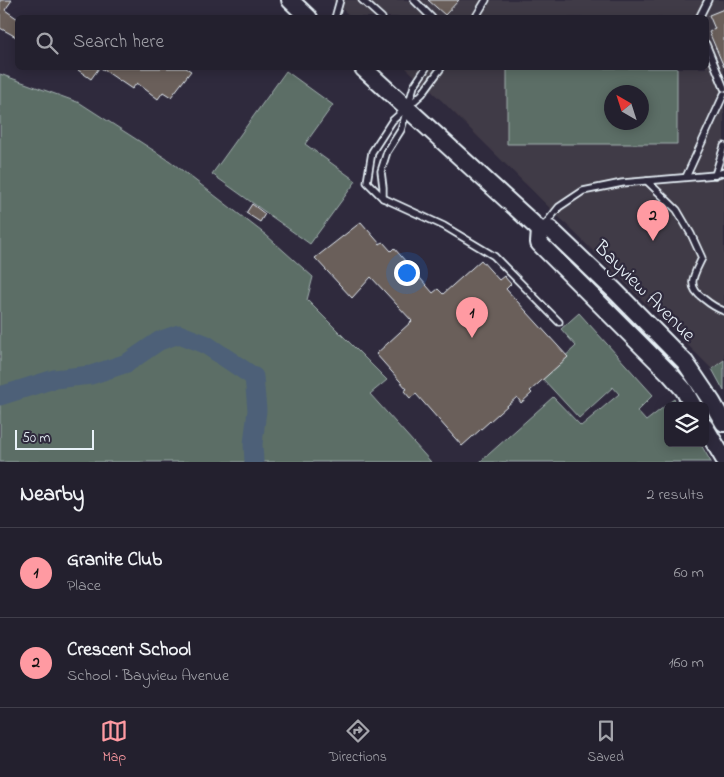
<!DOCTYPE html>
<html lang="en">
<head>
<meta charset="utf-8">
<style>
  :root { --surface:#23202e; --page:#2b2836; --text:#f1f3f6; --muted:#a3a3aa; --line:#403e4a; --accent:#ff9aa2 }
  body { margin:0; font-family:"Indie Flower",sans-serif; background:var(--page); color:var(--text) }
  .controls { position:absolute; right:15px; bottom:15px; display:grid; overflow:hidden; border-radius:8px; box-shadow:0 2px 12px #0003 }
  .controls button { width:45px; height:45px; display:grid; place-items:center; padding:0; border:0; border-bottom:1px solid var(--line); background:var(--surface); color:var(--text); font:25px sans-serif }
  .compass { position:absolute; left:604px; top:85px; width:45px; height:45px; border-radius:50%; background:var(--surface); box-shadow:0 2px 12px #0003; rotate:321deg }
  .scale { position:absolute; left:15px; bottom:12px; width:79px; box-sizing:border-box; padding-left:5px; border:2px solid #e8f1f8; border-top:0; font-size:14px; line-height:18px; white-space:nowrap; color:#e8f1f8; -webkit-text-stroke:4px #2f2a3d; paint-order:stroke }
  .you { position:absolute; left:406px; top:272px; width:18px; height:18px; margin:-12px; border:4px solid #fff; border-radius:50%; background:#1a73e8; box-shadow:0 0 0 8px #1a73e833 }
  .badge { display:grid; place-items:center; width:32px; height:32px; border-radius:50%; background:var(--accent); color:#111; font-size:16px; font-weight:700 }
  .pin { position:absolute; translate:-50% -41px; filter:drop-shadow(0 1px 2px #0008) }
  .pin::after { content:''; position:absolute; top:26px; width:18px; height:15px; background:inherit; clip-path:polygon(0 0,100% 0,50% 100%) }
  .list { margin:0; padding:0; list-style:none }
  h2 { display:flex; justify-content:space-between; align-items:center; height:65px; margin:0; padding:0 20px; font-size:21px }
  h2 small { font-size:16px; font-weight:400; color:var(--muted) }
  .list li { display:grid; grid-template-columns:32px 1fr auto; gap:15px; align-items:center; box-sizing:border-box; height:90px; padding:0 20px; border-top:1px solid var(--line) }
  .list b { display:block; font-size:19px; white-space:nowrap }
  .list p { margin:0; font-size:16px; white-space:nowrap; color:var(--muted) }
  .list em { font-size:16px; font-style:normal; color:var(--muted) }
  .icon { flex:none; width:28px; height:28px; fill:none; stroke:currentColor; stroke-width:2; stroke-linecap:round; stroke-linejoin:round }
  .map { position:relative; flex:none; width:724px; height:462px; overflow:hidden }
  .search { position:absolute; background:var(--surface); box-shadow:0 2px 12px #0003; left:15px; right:15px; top:15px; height:55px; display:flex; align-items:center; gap:12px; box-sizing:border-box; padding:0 18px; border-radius:8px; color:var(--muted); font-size:19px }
  .sheet { height:245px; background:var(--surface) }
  nav { display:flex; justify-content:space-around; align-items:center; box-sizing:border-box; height:70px; border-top:1px solid var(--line); background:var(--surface); font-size:14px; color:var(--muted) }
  nav a { display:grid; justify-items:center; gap:2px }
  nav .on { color:var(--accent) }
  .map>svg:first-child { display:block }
  .built { fill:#413a46; fill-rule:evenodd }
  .green { fill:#5b6e66; stroke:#a2b0af; fill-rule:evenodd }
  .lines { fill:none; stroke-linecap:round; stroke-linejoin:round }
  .river { stroke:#4d6178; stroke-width:19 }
  .building { fill:#6b5e5a; stroke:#e8f1f8 }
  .service-casing { stroke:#e8f1f8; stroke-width:9 }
  .secondary-casing { stroke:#e8f1f8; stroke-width:20 }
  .service { stroke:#2f2a3d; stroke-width:5.5 }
  .secondary { stroke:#2f2a3d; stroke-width:16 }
  .labels { text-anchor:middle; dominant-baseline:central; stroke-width:4.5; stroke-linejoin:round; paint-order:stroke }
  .street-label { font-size:20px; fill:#e8f1f8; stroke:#2f2a3d }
</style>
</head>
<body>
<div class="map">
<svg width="724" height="462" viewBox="0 0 724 462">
  <rect width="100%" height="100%" fill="#2f2a3d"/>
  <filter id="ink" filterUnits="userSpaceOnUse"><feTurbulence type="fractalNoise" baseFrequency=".02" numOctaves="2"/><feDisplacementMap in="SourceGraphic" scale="10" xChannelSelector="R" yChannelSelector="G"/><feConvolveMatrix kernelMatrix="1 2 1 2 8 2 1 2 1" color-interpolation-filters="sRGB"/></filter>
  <g filter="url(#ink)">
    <path class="built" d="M332,0H724V360L712,369L441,100L406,68H706V18L351,17ZM612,92H642V122H612Z"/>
    <g class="green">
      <path d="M507,68H677V144H507ZM612,92H642V122H612Z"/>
      <polygon points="286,71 333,105 305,144 356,181 310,244 212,174"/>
      <polygon points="0,74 80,103 170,161 266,235 313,277 307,300 387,380 370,394 431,462 0,462"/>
      <polygon points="579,313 653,395 637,411 646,421 674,399 678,406 668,406 668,443 700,443 711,462 480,462 553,397 581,426 619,394 613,387 579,418 542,378 576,346 561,329"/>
      <polygon points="724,360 724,391 712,369"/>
    </g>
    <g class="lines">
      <polyline class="river" points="0,396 54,379 91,375 127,363 159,341 179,334 205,344 254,377 257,410 253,444 254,462"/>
    </g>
    <g class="building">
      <polygon points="0,0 12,0 5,10 18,19 18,38 0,28"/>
      <polygon points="428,0 459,0 445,15"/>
      <polygon points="724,9 724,67 709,32 715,29 709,15"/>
      <polygon points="75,68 99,68 91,79"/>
      <polygon points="101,68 186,68 191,71 171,97 163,92 158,99 137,83 132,89"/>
      <polygon points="252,204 265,214 260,222 246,213"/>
      <polygon points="361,222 380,244 383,242 391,251 394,248 433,293 438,289 443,294 481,260 499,280 504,276 511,284 506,289 568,357 530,391 532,393 521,403 517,397 462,446 416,394 410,398 404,391 407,389 376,354 412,321 371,277 352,298 315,258"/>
    </g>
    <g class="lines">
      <g class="service-casing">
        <g id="service">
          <polyline points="362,0 382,18"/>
          <polyline points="414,0 432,18"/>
          <polyline points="335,18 340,0"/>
          <polyline points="475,18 486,0"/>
          <polyline points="699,18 708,0"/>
          <polyline points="706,44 724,88"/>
          <polyline points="441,68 422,94 392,121 372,152 367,182 383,198 444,226 494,256 559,322"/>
          <polyline points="715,175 724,146"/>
          <polyline points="686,177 724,94"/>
          <path d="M647,181L677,210L691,234L702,258C694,275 685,286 704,299C710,304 716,308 724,311"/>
          <polyline points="383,198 383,187 381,171 387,152 401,130 414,86 426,68"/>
          <polyline points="543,227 559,207 583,191 622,183 715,175 724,172"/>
        </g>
      </g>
      <g class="secondary-casing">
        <g id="secondary">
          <polyline points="290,0 309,18"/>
          <polyline points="363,68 540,230 550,229 615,291 685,362 712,402 724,423"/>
          <polyline points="540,230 539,243 669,373 684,390 693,406"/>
          <polyline points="705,427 724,459"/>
        </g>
      </g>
      <use href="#service" class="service"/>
      <use href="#secondary" class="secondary"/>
    </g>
  </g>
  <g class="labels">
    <g class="street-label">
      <text transform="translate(644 292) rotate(45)">Bayview Avenue</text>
    </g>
  </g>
</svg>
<div class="controls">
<button><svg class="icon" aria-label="layers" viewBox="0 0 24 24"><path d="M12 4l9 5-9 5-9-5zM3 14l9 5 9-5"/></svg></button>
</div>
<svg class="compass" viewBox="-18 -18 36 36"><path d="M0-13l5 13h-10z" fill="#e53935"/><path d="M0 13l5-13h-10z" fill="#a3a3aa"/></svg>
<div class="scale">50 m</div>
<div class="you"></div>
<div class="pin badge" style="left:472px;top:338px">1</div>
<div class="pin badge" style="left:653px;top:241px">2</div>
<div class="search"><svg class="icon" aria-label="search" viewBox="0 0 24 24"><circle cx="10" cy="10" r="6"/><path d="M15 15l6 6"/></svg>Search here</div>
</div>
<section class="sheet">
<h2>Nearby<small>2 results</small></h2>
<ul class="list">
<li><span class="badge">1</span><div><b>Granite Club</b><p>Place</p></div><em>60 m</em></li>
<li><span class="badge">2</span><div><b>Crescent School</b><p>School · Bayview Avenue</p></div><em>160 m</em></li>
</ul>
</section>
<nav>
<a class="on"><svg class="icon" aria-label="map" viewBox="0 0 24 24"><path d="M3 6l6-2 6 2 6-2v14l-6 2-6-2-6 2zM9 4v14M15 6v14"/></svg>Map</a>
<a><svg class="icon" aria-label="directions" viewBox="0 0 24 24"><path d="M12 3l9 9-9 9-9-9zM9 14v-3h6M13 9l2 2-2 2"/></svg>Directions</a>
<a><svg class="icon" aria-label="saved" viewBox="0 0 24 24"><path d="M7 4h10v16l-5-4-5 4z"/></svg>Saved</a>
</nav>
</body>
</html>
